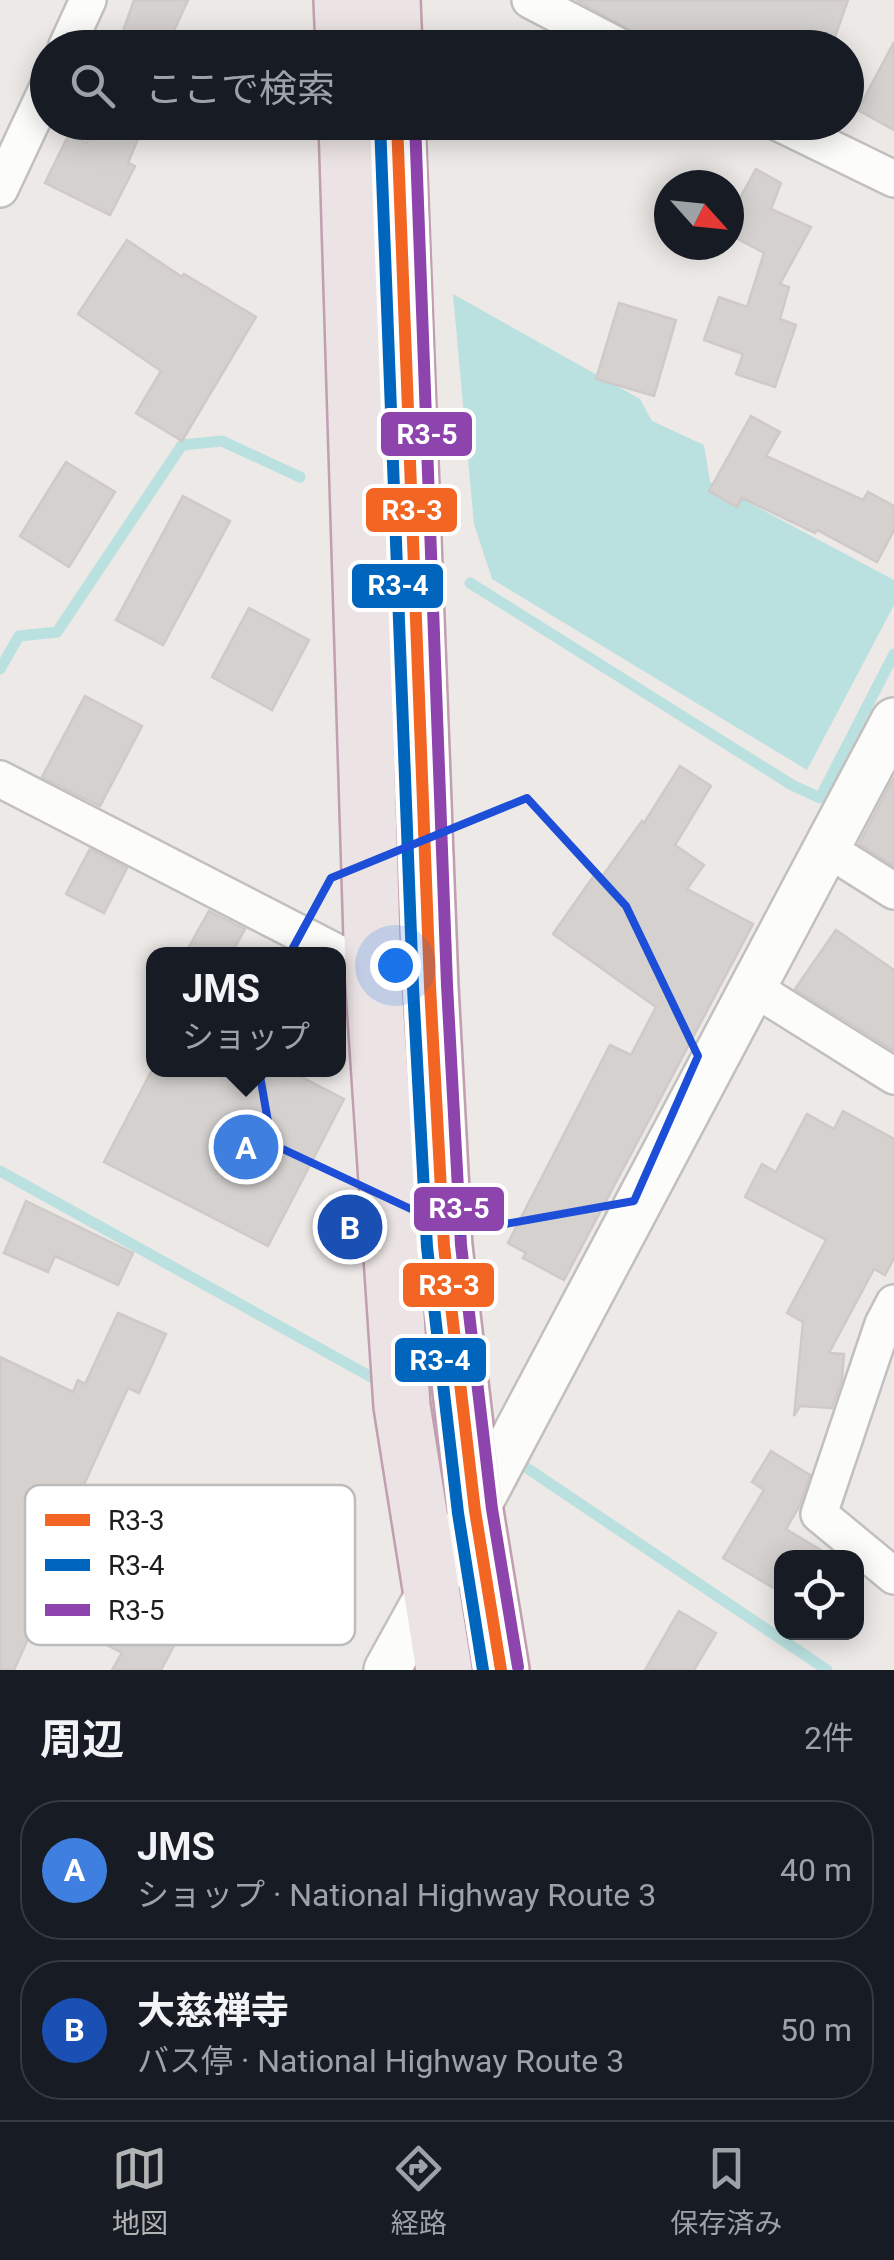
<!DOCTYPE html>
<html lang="ja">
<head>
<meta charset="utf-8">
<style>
  :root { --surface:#171b24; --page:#20242c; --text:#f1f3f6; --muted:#9ea1a6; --line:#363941; --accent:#b2b3b4 }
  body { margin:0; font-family:Roboto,"Noto Sans JP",sans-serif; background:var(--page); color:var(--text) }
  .controls { position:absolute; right:30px; bottom:30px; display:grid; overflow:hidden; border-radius:20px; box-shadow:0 5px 25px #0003 }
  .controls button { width:90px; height:90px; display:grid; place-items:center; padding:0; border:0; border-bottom:2px solid var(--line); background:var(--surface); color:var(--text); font:50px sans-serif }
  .compass { position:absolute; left:654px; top:170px; width:90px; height:90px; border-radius:50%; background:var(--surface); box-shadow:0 5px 25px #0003; rotate:117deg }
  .you { position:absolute; left:395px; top:965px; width:35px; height:35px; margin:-25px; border:8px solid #fff; border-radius:50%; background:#1a73e8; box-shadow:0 0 0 15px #1a73e833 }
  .badge { display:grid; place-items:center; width:65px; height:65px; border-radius:50%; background:var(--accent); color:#fff; font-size:32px; font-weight:700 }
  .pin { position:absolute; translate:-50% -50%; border:5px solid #fff; box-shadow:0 2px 10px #0006 }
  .popup { position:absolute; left:146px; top:947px; width:200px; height:130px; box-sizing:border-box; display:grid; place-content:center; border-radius:20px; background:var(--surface); filter:drop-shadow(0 2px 8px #0005); font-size:32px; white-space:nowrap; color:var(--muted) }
  .popup b { font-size:38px; color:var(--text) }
  .popup::after { content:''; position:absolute; left:50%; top:100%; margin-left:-20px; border:20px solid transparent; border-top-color:var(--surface) }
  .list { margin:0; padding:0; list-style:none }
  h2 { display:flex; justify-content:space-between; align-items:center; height:130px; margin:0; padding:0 40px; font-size:42px }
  h2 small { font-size:32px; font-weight:400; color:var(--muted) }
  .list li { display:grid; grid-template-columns:65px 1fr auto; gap:30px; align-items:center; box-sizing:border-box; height:140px; margin:0 20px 20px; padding:0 20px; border:2px solid var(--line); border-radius:40px }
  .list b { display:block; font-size:38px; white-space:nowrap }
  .list p { margin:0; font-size:32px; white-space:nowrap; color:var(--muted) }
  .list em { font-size:32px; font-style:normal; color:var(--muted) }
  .icon { flex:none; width:55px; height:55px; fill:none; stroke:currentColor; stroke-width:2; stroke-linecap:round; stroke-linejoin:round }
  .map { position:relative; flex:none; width:894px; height:1670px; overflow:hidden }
  .search { position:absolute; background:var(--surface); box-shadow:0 5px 25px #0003; left:30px; right:30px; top:30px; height:110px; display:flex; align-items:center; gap:25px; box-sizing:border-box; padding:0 35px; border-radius:55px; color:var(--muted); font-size:38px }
  .sheet { height:450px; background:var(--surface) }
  nav { display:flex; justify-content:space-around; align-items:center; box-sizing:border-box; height:140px; border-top:2px solid var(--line); background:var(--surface); font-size:28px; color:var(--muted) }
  nav a { display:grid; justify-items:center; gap:5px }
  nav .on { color:var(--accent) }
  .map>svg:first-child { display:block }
  .water { fill:#bae0df }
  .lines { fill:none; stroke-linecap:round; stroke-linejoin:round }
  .stream { stroke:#bae0df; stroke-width:11 }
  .building { fill:#d4d1cf; stroke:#cfcac8; stroke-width:2.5 }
  .minor-casing { stroke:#c2c0bf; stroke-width:40 }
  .tertiary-casing { stroke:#c2c0bf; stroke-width:50 }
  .trunk-casing { stroke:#c19eb0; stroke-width:60 }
  .minor { stroke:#fcfcfb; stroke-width:35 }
  .tertiary { stroke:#fcfcfb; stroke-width:45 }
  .trunk { stroke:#ece4e4; stroke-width:55 }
  .bus-1-casing { stroke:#fff; stroke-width:20 }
  .bus-2-casing { stroke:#fff; stroke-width:20 }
  .bus-3-casing { stroke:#fff; stroke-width:20 }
  .bus-1 { stroke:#f26522; stroke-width:12 }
  .bus-2 { stroke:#0065bd; stroke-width:12 }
  .bus-3 { stroke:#8e44ad; stroke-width:12 }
  .marked { fill:none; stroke:#1d4ed8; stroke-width:8; stroke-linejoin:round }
  .key { fill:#fff; stroke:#bcbcbc; stroke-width:2.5 }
  .key-label { font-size:28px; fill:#1e1e1e }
  .line-badge { stroke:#fff; stroke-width:4 }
  .badge-label { font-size:28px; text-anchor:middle; font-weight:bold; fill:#fff }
</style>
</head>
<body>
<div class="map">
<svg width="894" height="1670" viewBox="0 0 894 1670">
  <rect width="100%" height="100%" fill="#ece9e7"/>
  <polygon class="water" points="453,294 640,399 652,421 704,445 710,482 894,580 894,605 807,770 492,579 474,524"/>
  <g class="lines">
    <g class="stream">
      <polyline points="470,583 792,785 820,798 894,654"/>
      <polyline points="0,669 19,636 57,632 182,445 222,441 300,477"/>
      <polyline points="0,1171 382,1383"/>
      <polyline points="515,1460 827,1670"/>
    </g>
  </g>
  <g class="building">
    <polygon points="134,0 188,0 166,48 117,48"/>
    <polygon points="576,0 848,0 831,48 663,48"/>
    <polygon points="894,42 894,130 858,110"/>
    <polygon points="96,122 145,122 128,163 135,166 110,215 45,183 69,134 87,143"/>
    <polygon points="756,169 781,183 771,209 811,227 780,284 789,287 780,319 796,325 775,387 736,374 743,354 704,340 719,297 747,307 764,253 729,234 729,218"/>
    <polygon points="127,240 182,277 184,274 256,317 182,441 136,413 161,371 78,314"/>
    <polygon points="619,303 676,320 654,396 596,379"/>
    <polygon points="751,416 780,432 766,456 863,500 868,492 894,506 894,530 877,562 817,530 815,533 742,498 737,507 709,491"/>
    <polygon points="66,462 115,492 69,567 20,536"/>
    <polygon points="183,496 230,521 163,645 116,620"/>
    <polygon points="249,608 309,640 272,710 212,677"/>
    <polygon points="85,696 142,726 100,806 42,777"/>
    <polygon points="680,766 711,786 675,845 704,865 687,889 753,924 564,1280 523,1258 526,1253 508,1243 610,1045 631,1055 656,1007 553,934 595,874 601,878 642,821 644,823"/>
    <polygon points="894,777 894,866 859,844"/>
    <polygon points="90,849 127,868 104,913 66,894"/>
    <polygon points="209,911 245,929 231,954 185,954"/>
    <polygon points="836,930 894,970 894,1051 795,989"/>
    <polygon points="152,1070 288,1070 344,1099 268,1246 104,1162"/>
    <polygon points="843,1111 894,1139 894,1258 885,1275 874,1269 829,1353 844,1354 842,1379 832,1408 800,1406 794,1416 803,1322 787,1313 826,1240 745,1197 762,1164 776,1172 807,1114 834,1129"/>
    <polygon points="26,1201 133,1253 118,1285 55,1256 48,1272 4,1253"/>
    <polygon points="118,1313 166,1334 139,1393 128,1388 76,1502 85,1507 66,1544 154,1592 160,1579 199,1599 161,1670 112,1670 122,1653 41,1610 14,1670 0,1670 0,1357 73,1392 78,1380 85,1384"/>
    <polygon points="771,1451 810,1475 799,1507 786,1529 834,1558 782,1558 782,1593 723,1558 764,1490 752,1482"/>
    <polygon points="679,1611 716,1633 694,1670 645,1670"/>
  </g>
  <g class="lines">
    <g class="minor-casing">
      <g id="minor">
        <polyline points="530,0 622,48"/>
        <polyline points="66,48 88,0"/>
        <polyline points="777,122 894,179"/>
        <polyline points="0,189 48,87"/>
        <polyline points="0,779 373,971"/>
        <polyline points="826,848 894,891"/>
        <polyline points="752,987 894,1076"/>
        <polyline points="894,1303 883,1324 819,1514 894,1576"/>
      </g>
    </g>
    <g class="tertiary-casing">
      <polyline id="tertiary" points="387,1670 475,1511 894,721"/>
    </g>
    <g class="trunk-casing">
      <g id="trunk">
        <polyline points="342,0 344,48"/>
        <polyline points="392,0 394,48"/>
        <polyline points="347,122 373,971 402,1406 444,1670"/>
        <polyline points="397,122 430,986 444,1246 475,1511 501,1670"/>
      </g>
    </g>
    <use href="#minor" class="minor"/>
    <use href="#tertiary" class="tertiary"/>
    <use href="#trunk" class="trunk"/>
    <g class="bus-1-casing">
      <polyline id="bus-1" points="397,122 430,986 444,1246 475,1511 501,1670"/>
    </g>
    <g class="bus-2-casing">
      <polyline id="bus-2" points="380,123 413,987 427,1247 458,1513 483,1670"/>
    </g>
    <g class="bus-3-casing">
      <polyline id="bus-3" points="415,122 447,985 461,1245 492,1509 518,1667"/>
    </g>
    <use href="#bus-1" class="bus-1"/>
    <use href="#bus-2" class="bus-2"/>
    <use href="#bus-3" class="bus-3"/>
  </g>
  <path class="marked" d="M527,798L626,906L698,1056L634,1201L460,1232L272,1144L251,1025L331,878Z"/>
  <rect x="25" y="1485" width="330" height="160" rx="15" class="key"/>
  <rect x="45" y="1514" width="45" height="12" fill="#f26522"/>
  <rect x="45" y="1559" width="45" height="12" fill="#0065bd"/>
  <rect x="45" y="1604" width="45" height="12" fill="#8e44ad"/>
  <g class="key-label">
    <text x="108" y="1530">R3-3</text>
    <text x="108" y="1575">R3-4</text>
    <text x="108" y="1620">R3-5</text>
  </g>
  <g class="line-badge">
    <rect x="379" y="410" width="95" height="48" rx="10" fill="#8e44ad"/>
    <rect x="364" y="486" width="95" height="48" rx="10" fill="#f26522"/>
    <rect x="350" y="562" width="95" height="48" rx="10" fill="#0065bd"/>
    <rect x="412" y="1185" width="94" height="48" rx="10" fill="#8e44ad"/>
    <rect x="401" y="1261" width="95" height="48" rx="10" fill="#f26522"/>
    <rect x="393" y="1336" width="95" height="48" rx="10" fill="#0065bd"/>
  </g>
  <g class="badge-label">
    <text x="427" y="444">R3-5</text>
    <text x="412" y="520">R3-3</text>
    <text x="398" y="595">R3-4</text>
    <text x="459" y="1218">R3-5</text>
    <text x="449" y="1295">R3-3</text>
    <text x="440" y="1370">R3-4</text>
  </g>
</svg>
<div class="controls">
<button><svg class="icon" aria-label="locate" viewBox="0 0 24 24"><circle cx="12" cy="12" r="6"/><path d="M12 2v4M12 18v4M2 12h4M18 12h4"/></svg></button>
</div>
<svg class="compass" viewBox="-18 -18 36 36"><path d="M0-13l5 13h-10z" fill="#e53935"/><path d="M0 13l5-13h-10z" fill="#9ea1a6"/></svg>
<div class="you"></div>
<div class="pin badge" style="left:246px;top:1147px;background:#3f7fe0">A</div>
<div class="popup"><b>JMS</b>ショップ</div>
<div class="pin badge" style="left:350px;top:1227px;background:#1a4fb4">B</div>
<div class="search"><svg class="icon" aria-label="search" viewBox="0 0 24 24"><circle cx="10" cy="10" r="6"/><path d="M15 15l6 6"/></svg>ここで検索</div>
</div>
<section class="sheet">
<h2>周辺<small>2件</small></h2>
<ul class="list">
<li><span class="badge" style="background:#3f7fe0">A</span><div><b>JMS</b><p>ショップ · National Highway Route 3</p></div><em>40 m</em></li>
<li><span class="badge" style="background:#1a4fb4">B</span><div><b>大慈禅寺</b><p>バス停 · National Highway Route 3</p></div><em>50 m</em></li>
</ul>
</section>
<nav>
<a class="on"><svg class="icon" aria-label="map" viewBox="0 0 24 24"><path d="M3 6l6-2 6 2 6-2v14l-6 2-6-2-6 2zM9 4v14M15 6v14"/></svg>地図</a>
<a><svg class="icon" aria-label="directions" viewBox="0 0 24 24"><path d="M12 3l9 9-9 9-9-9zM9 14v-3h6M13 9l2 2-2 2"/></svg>経路</a>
<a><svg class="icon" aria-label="saved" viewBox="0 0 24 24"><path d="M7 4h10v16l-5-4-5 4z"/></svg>保存済み</a>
</nav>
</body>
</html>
